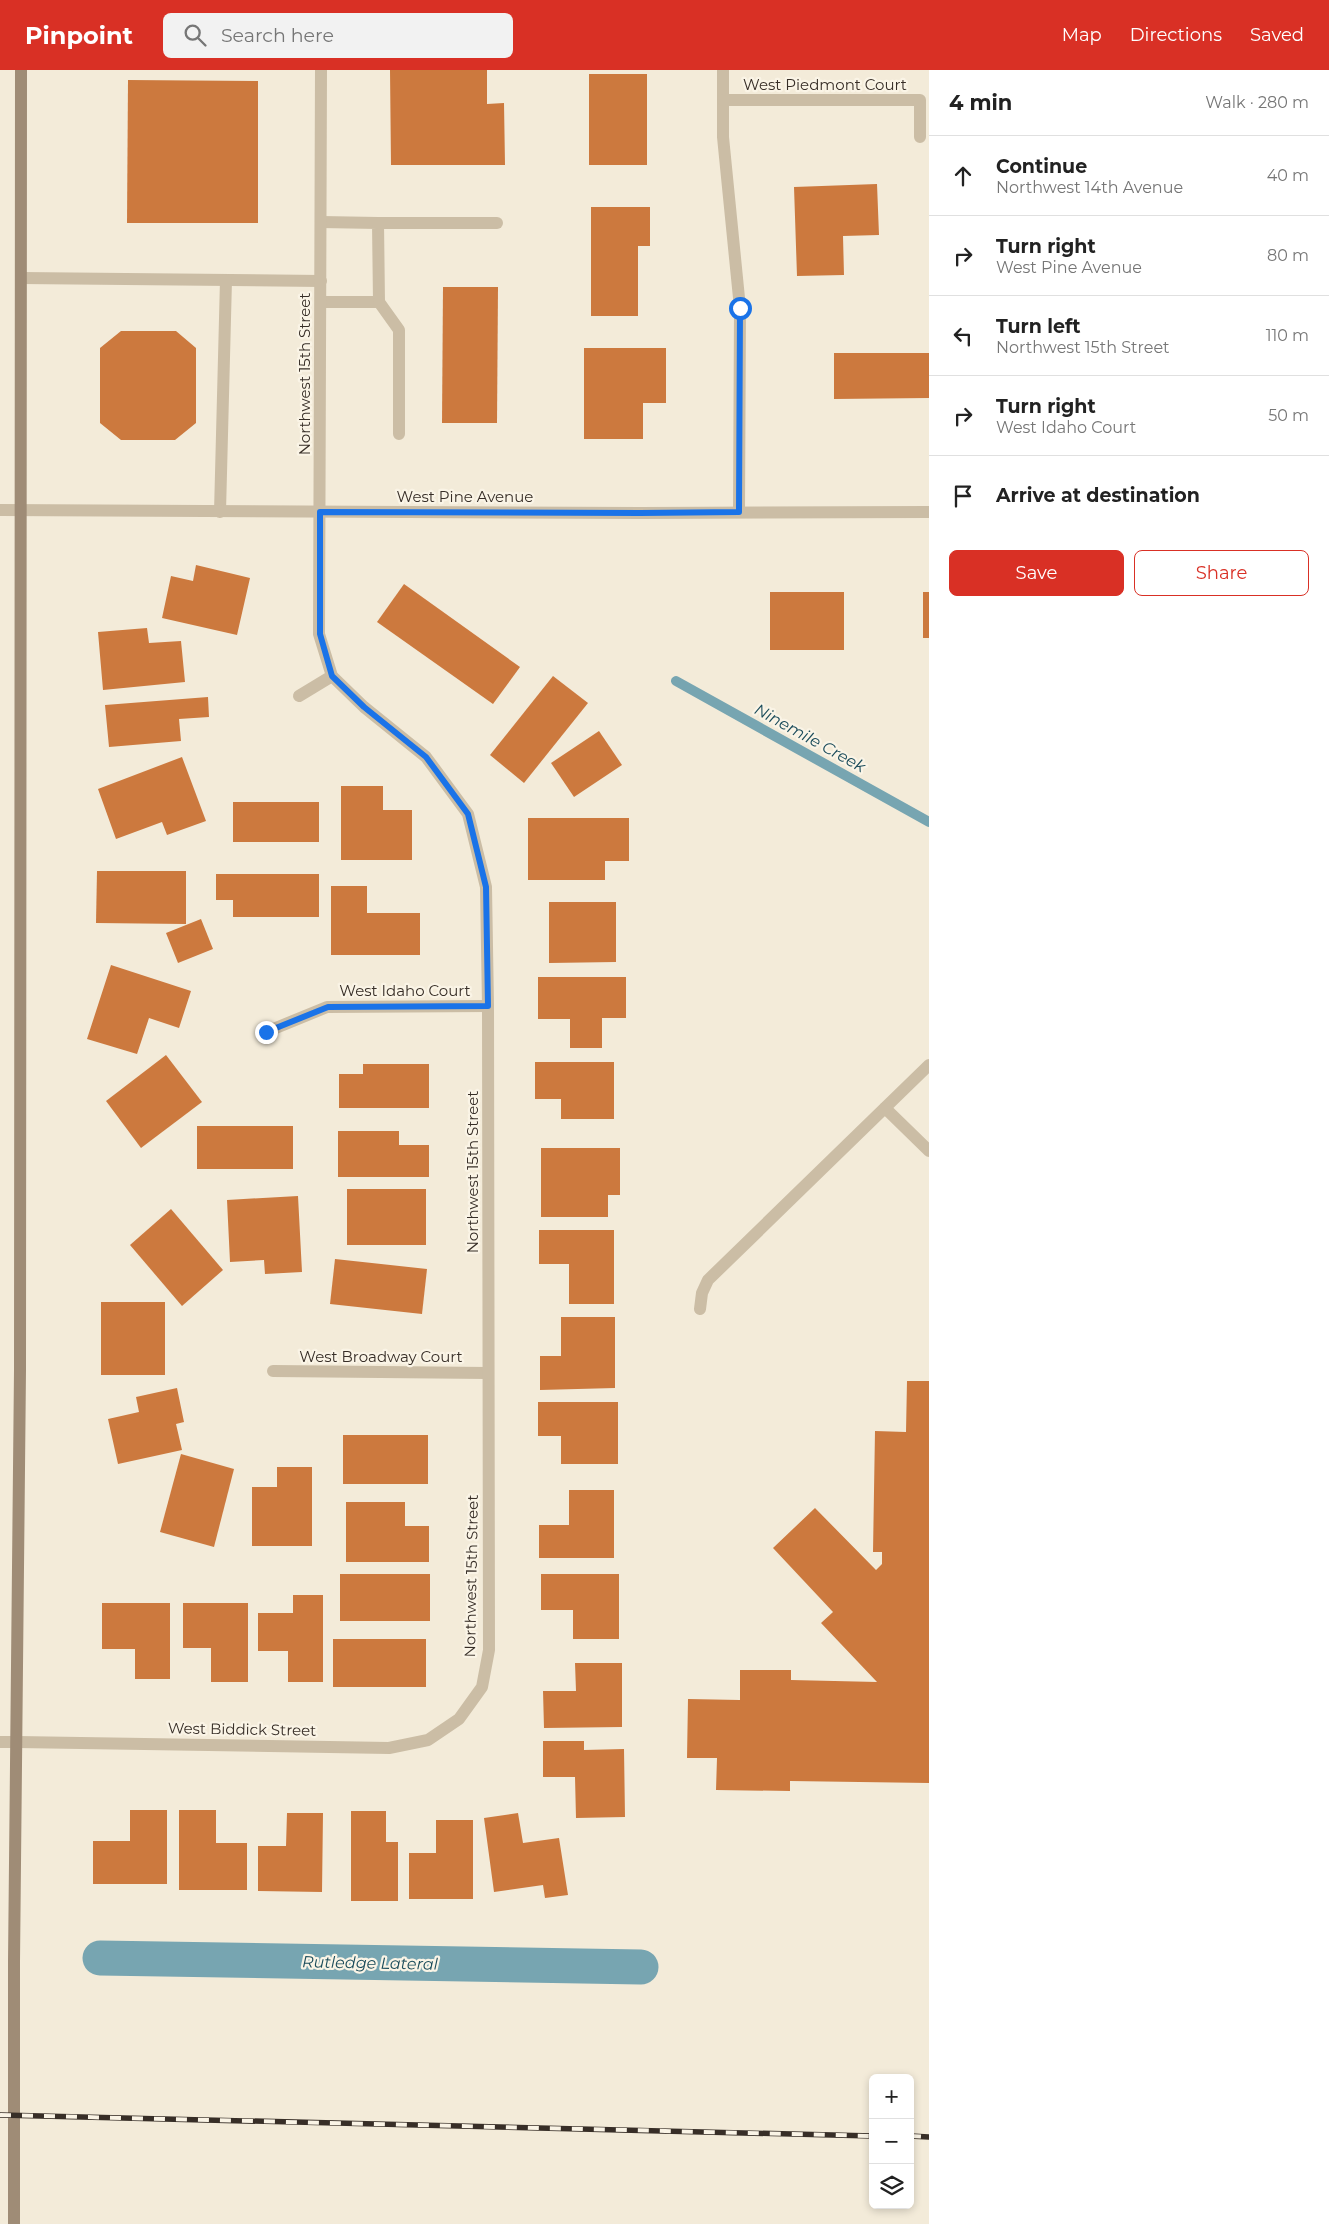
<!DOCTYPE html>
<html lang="en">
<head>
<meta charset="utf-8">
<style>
  :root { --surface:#fff; --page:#f2f2f2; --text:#222; --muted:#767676; --line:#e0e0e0; --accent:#d93025 }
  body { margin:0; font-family:Montserrat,sans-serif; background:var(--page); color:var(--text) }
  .controls { position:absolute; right:15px; bottom:15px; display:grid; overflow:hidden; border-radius:8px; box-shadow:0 2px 8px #0003 }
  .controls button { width:45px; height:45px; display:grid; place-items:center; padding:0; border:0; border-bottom:1px solid var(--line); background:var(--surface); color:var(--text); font:25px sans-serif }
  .stop { position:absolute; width:15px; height:15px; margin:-11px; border:4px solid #1a73e8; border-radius:50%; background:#fff }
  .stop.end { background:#1a73e8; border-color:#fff; box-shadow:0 1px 5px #0008 }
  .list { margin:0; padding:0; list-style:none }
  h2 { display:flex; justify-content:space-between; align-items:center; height:65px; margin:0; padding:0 20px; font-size:21px }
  h2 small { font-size:16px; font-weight:400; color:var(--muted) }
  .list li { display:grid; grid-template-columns:32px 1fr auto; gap:15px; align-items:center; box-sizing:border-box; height:80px; padding:0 20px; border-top:1px solid var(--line) }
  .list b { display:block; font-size:19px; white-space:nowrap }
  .list p { margin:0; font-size:16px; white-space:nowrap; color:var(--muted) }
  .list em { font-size:16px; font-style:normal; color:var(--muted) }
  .actions { display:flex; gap:10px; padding:15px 20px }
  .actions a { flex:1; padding:11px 0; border:1px solid var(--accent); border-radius:8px; text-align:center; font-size:18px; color:var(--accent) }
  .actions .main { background:var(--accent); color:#fff }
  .icon { flex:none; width:28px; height:28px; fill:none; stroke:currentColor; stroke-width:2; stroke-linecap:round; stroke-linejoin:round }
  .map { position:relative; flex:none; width:929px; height:2154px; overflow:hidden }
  header { display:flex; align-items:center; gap:30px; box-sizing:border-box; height:70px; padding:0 25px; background:var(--accent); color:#fff }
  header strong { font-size:24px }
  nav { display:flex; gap:28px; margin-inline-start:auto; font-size:18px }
  .search { width:350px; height:45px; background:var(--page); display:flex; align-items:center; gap:12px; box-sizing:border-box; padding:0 18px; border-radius:8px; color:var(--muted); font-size:19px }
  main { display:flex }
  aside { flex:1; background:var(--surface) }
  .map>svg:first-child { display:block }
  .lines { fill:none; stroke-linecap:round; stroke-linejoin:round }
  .stream { stroke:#77a5b1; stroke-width:10 }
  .canal { stroke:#77a5b1; stroke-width:35 }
  .building { fill:#cc793e }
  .service { stroke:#cbbda5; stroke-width:12 }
  .minor { stroke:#cbbda5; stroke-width:12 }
  .tertiary { stroke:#cbbda5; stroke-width:12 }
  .secondary { stroke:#9f8c76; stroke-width:12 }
  .rail-casing { stroke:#372e27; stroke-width:5.5 }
  .rail { stroke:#faf4e6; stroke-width:4; stroke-dasharray:11; stroke-linecap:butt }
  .route { stroke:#1a73e8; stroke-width:6 }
  .labels { text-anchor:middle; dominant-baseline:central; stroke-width:4.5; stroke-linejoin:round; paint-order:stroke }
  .street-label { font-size:15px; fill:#372e27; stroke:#faf4e6 }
  .water-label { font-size:16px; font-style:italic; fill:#1a4b5a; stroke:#faf4e6 }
</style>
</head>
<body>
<header>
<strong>Pinpoint</strong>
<div class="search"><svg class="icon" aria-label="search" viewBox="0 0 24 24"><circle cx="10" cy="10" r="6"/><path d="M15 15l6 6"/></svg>Search here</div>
<nav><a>Map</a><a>Directions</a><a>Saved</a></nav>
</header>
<main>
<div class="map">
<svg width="929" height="2154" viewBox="0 0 929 2154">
  <rect width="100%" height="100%" fill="#f3ebd9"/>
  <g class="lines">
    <polyline class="stream" points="676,611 929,752"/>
    <polyline class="canal" points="100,1888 641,1897"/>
  </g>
  <g class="building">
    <polygon points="390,0 487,0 487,34 504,33 505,95 391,95"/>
    <rect x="589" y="4" width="58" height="91"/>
    <polygon points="128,10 258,11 258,153 127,153"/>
    <polygon points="877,114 879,165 843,166 844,205 797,206 794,117"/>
    <polygon points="591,137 650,137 650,176 638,176 638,246 591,246"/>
    <polygon points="443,217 498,217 497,353 442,353"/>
    <polygon points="121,261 176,261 196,278 196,353 175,370 121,370 100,353 100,278"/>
    <polygon points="584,278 666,278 666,333 643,333 643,369 584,369"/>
    <polygon points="834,283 929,283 929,328 834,329"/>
    <polygon points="196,495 250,508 237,565 162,548 171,506 193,511"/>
    <polygon points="404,514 520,597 493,634 377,552"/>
    <rect x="770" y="522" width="74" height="58"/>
    <rect x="923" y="522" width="6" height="46"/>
    <polygon points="147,558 149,573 181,571 185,612 103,620 98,562"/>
    <polygon points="553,606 588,633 524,713 490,685"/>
    <polygon points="208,627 209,647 179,649 181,671 109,677 105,635"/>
    <polygon points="599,661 622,695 574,727 551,693"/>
    <polygon points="182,687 206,751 167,765 162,752 116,769 98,719"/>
    <polygon points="341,716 383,716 383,740 412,740 412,790 341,790"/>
    <rect x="233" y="732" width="86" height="40"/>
    <polygon points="528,748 629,748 629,791 605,791 605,810 528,810"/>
    <polygon points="97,801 186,801 186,854 96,853"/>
    <polygon points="216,804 319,804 319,847 233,847 233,830 216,830"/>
    <polygon points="331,816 367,816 367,843 420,843 420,885 331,885"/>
    <polygon points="549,832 616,832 616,892 549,893"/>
    <polygon points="201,849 213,879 178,893 166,863"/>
    <polygon points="111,895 191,921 179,958 149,948 137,984 87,969"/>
    <polygon points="538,907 626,907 626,948 602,948 602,978 570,978 570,949 538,949"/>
    <polygon points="166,985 202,1032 141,1078 106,1031"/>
    <polygon points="535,992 614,992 614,1049 561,1049 561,1029 535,1029"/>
    <polygon points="363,994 429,994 429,1038 339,1038 339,1004 363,1004"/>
    <rect x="197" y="1056" width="96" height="43"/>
    <polygon points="338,1061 399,1061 399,1075 429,1075 429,1107 338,1107"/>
    <polygon points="541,1078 620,1078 620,1125 608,1125 608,1147 541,1147"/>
    <rect x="347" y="1119" width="79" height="56"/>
    <polygon points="298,1126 302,1202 265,1204 264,1190 230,1192 227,1130"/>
    <polygon points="171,1139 223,1200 182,1236 130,1175"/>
    <polygon points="539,1160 614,1160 614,1234 569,1234 569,1194 539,1194"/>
    <polygon points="335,1189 427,1199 422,1244 330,1234"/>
    <rect x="101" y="1232" width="64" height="73"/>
    <polygon points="561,1247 615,1247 615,1318 540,1320 540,1286 561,1286"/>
    <polygon points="907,1311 929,1311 929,1713 790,1711 790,1721 716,1720 717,1688 687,1688 688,1629 740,1630 740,1600 791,1600 791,1610 877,1612 821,1553 833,1542 773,1478 815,1438 876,1500 882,1494 882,1482 873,1482 875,1361 906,1362"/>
    <polygon points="177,1318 184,1352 176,1354 182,1380 118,1394 108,1349 139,1342 136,1327"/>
    <polygon points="538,1332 618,1332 618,1394 561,1394 561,1366 538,1366"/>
    <rect x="343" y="1365" width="85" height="49"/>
    <polygon points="181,1384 234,1399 214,1477 160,1462"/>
    <polygon points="277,1397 312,1397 312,1476 252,1476 252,1417 277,1417"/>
    <polygon points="569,1420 614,1420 614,1488 539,1488 539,1455 569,1455"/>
    <polygon points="346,1432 405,1432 405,1456 429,1456 429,1492 346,1492"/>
    <rect x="340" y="1504" width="90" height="47"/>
    <polygon points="541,1504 619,1504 619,1569 573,1569 573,1540 541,1540"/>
    <polygon points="293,1525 323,1525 323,1612 288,1612 288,1581 258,1581 258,1543 293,1543"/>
    <polygon points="102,1533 170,1533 170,1609 135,1609 135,1579 102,1579"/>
    <polygon points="183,1533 248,1533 248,1612 211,1612 211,1578 183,1578"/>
    <rect x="333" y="1569" width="93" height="48"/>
    <polygon points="575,1593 622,1593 622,1657 544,1658 543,1621 576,1621"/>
    <polygon points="543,1671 584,1671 584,1680 624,1679 625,1747 576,1748 575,1707 543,1707"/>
    <polygon points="130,1740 167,1740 167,1814 93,1814 93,1771 130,1771"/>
    <polygon points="179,1740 216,1740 216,1773 247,1773 247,1820 179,1820"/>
    <polygon points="351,1741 386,1741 386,1772 398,1772 398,1831 351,1831"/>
    <polygon points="287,1743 323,1743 322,1822 258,1821 258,1776 286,1776"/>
    <polygon points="518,1743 523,1773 559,1768 568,1825 545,1828 543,1815 494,1822 484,1748"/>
    <polygon points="436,1750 473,1750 473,1829 409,1829 409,1783 436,1783"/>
  </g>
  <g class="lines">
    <g class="service">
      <polyline points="321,152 378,153 379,232 321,232"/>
      <polyline points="378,153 497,153"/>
      <polyline points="21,208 321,211"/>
      <polyline points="379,232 399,260 399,364"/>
      <polyline points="220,442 226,210"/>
      <polyline points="885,1038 929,1081"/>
      <polyline points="700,1239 702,1223 708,1210 929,995"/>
      <polyline points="0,1672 17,1672"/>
    </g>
    <g class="minor">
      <polyline points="723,0 723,67 740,238 739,442"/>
      <polyline points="723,30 920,30 920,67"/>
      <polyline points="299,626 332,606"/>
      <polyline points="266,962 327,937 488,936"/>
      <polyline points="273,1301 488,1303"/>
      <polyline points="17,1672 389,1678 428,1670 459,1649 482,1617 489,1580 488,936 486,817 468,744 426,687 364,637 332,606 319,564 321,0"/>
    </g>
    <polyline class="tertiary" points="0,440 640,443 929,442"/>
    <polyline class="secondary" points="14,2154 14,1892 20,1300 21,0"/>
    <g class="rail-casing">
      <g id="rail">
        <polyline points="0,2045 873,2066"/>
        <polyline points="910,2066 929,2067"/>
      </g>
    </g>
    <use href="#rail" class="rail"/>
  </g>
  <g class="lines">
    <polyline class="route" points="266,962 328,937 488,936 486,817 468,744 426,687 364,637 332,606 320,564 320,442 640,443 739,442 740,238"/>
  </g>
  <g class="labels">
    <g class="street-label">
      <text x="825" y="14">West Piedmont Court</text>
      <text transform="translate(304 304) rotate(-90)">Northwest 15th Street</text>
      <text x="465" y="426">West Pine Avenue</text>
      <text x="405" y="920">West Idaho Court</text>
      <text transform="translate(472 1102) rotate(-90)">Northwest 15th Street</text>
      <text x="381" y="1286">West Broadway Court</text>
      <text transform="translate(471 1506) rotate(-89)">Northwest 15th Street</text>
      <text transform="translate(242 1659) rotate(1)">West Biddick Street</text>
    </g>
    <g class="water-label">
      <text transform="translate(810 668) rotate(29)">Ninemile Creek</text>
      <text transform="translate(370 1893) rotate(1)">Rutledge Lateral</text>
    </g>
  </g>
</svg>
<div class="controls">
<button>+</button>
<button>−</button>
<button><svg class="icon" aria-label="layers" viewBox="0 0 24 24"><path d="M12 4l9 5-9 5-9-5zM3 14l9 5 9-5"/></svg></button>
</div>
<div class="stop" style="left:740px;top:238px"></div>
<div class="stop end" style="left:266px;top:962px"></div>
</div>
<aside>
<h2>4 min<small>Walk · 280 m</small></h2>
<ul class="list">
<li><svg class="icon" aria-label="ahead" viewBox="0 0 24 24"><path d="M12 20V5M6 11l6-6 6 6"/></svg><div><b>Continue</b><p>Northwest 14th Avenue</p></div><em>40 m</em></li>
<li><svg class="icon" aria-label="right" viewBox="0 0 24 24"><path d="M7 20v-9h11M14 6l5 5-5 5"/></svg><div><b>Turn right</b><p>West Pine Avenue</p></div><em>80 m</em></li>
<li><svg class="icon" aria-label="left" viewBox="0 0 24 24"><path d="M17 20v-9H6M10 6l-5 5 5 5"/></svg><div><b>Turn left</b><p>Northwest 15th Street</p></div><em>110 m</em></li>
<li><svg class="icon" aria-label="right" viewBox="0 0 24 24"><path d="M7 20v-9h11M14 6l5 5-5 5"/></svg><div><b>Turn right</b><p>West Idaho Court</p></div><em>50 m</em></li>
<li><svg class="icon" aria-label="arrive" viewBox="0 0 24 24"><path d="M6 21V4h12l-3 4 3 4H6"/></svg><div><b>Arrive at destination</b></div></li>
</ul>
<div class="actions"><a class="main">Save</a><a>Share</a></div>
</aside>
</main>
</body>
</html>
